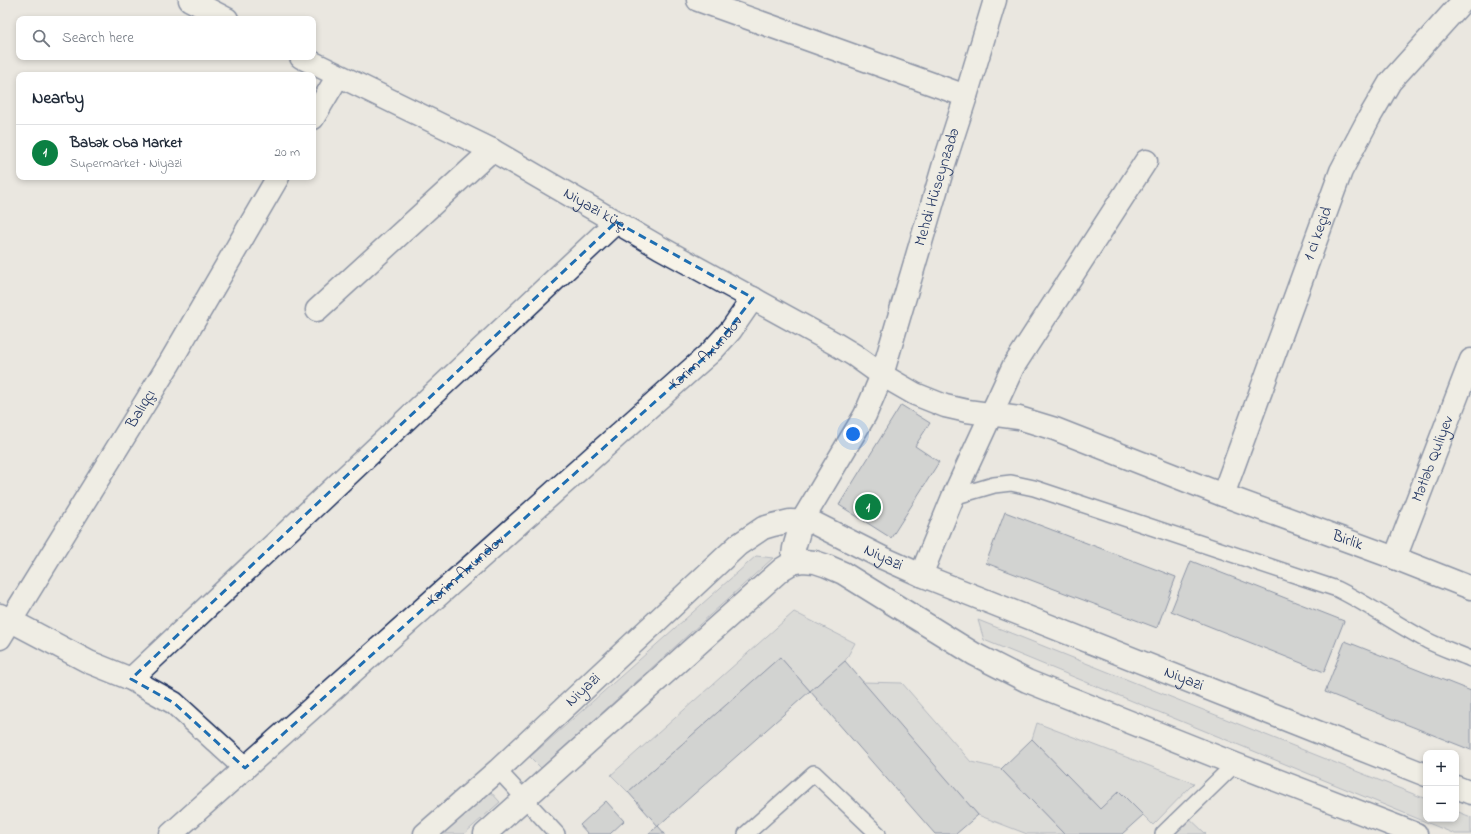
<!DOCTYPE html>
<html lang="en">
<head>
<meta charset="utf-8">
<style>
  :root { --surface:#fff; --page:#f2f2f3; --text:#1f2937; --muted:#747a83; --line:#e0e1e3; --accent:#0b8043 }
  body { margin:0; font-family:"Indie Flower",sans-serif; background:var(--page); color:var(--text) }
  .controls { position:absolute; right:12px; bottom:12px; display:grid; overflow:hidden; border-radius:8px; box-shadow:0 2px 6px #0003 }
  .controls button { width:36px; height:36px; display:grid; place-items:center; padding:0; border:0; border-bottom:1px solid var(--line); background:var(--surface); color:var(--text); font:20px sans-serif }
  .you { position:absolute; left:853px; top:434px; width:14px; height:14px; margin:-10px; border:3px solid #fff; border-radius:50%; background:#1a73e8; box-shadow:0 0 0 6px #1a73e833 }
  .badge { display:grid; place-items:center; width:26px; height:26px; border-radius:50%; background:var(--accent); color:#fff; font-size:13px; font-weight:700 }
  .pin { position:absolute; translate:-50% -50%; border:2px solid #fff; box-shadow:0 1px 4px #0006 }
  .list { margin:0; padding:0; list-style:none }
  h2 { display:flex; justify-content:space-between; align-items:center; height:52px; margin:0; padding:0 16px; font-size:17px }
  h2 small { font-size:13px; font-weight:400; color:var(--muted) }
  .list li { display:grid; grid-template-columns:26px 1fr auto; gap:12px; align-items:center; box-sizing:border-box; height:56px; padding:0 16px; border-top:1px solid var(--line) }
  .list b { display:block; font-size:15px; white-space:nowrap }
  .list p { margin:0; font-size:13px; white-space:nowrap; color:var(--muted) }
  .list em { font-size:13px; font-style:normal; color:var(--muted) }
  .icon { flex:none; width:22px; height:22px; fill:none; stroke:currentColor; stroke-width:2; stroke-linecap:round; stroke-linejoin:round }
  .map { position:relative; flex:none; width:1471px; height:834px; overflow:hidden }
  .search { position:absolute; background:var(--surface); box-shadow:0 2px 6px #0003; left:16px; top:16px; width:300px; height:44px; display:flex; align-items:center; gap:10px; box-sizing:border-box; padding:0 14px; border-radius:8px; color:var(--muted); font-size:15px }
  .panel { position:absolute; background:var(--surface); box-shadow:0 2px 6px #0003; left:16px; top:72px; width:300px; height:108px; border-radius:8px }
  .map>svg:first-child { display:block }
  .green { fill:#cbcccd; stroke:#737e96 }
  .building { fill:#b6babf; stroke:#1b2f5e }
  .lines { fill:none; stroke-linecap:round; stroke-linejoin:round }
  .service-casing { stroke:#1b2f5e; stroke-width:18 }
  .minor-casing { stroke:#1b2f5e; stroke-width:25 }
  .secondary-casing { stroke:#1b2f5e; stroke-width:25 }
  .service { stroke:#f7f3e8; stroke-width:15 }
  .minor { stroke:#f7f3e8; stroke-width:22 }
  .secondary { stroke:#f7f3e8; stroke-width:22 }
  .marked { fill:none; stroke:#1f6fb2; stroke-width:3; stroke-dasharray:8 5; stroke-linejoin:round }
  .labels { text-anchor:middle; dominant-baseline:central; stroke-width:3; stroke-linejoin:round; paint-order:stroke }
  .street-label { font-size:16px; fill:#1b2f5e; stroke:#f7f3e8 }
</style>
</head>
<body>
<div class="map">
<svg width="1471" height="834" viewBox="0 0 1471 834">
  <rect width="100%" height="100%" fill="#eae7e0"/>
  <filter id="ink" filterUnits="userSpaceOnUse"><feTurbulence type="fractalNoise" baseFrequency=".025" numOctaves="2"/><feDisplacementMap in="SourceGraphic" scale="8" xChannelSelector="R" yChannelSelector="G"/><feConvolveMatrix kernelMatrix="1 2 1 2 8 2 1 2 1" color-interpolation-filters="sRGB"/></filter>
  <g filter="url(#ink)">
    <g class="green">
      <polygon points="756,556 773,558 541,768 530,757"/>
      <polygon points="794,612 855,643 845,661 810,691 780,657 628,792 611,775"/>
      <polygon points="978,620 1426,799 1426,819 1456,819 1456,811 1471,817 1471,834 1455,834 984,640"/>
      <polygon points="862,682 902,683 971,762 1001,769 1064,834 1027,834 978,815"/>
      <polygon points="1037,723 1194,783 1153,825 1119,791 1100,809 1032,739"/>
      <polygon points="489,790 500,802 464,834 439,834"/>
      <polygon points="1184,813 1206,834 1163,834"/>
    </g>
    <g class="building">
      <polygon points="901,405 930,423 915,446 939,462 891,538 839,505"/>
      <polygon points="1005,512 1176,577 1157,628 986,563"/>
      <polygon points="1191,561 1344,621 1324,672 1171,611"/>
      <polygon points="1345,641 1471,691 1471,750 1325,692"/>
      <polygon points="780,657 810,691 658,826 628,792"/>
      <polygon points="845,661 978,815 956,834 935,834 810,691"/>
      <polygon points="1032,739 1100,809 1119,791 1143,815 1122,834 1064,834 1001,769"/>
      <polygon points="606,801 624,821 610,834 588,834 580,825"/>
      <polygon points="658,826 665,834 648,834"/>
    </g>
    <g class="lines">
      <g class="service-casing">
        <g id="service">
          <path d="M953,497L994,485L1011,483L1034,488L1337,589C1368,604 1397,625 1428,641C1442,648 1457,653 1471,659"/>
          <polyline points="498,770 557,834"/>
          <polyline points="746,834 814,773 878,834"/>
          <polyline points="1163,834 1235,764"/>
        </g>
      </g>
      <g class="minor-casing">
        <g id="minor">
          <polyline points="190,0 227,19"/>
          <polyline points="698,0 966,96"/>
          <path id="s1" d="M301,57L492,150L659,247L834,343L854,355L882,375L915,394L945,406L967,411L1019,418L1055,429L1223,495L1395,558L1471,588"/>
          <polyline points="313,118 338,76"/>
          <polyline points="317,310 492,150"/>
          <path id="s2" d="M1223,495L1341,171L1369,118L1390,82L1464,0"/>
          <path id="s3" d="M1395,558L1471,360"/>
          <path id="s4" d="M792,563L794,548L802,521L865,415L882,375L944,164L966,96L995,0"/>
          <polyline points="921,575 953,497 1013,367 1146,161"/>
          <polyline points="0,615 89,662 131,679 174,703 245,768"/>
          <path id="s5" d="M0,638L169,364L278,177"/>
          <polyline points="131,679 616,222"/>
          <path id="s6" d="M171,834L712,351L731,330L753,298"/>
        </g>
      </g>
      <g class="secondary-casing">
        <g id="secondary">
          <polyline points="1456,787 1471,793"/>
          <path id="s7" d="M425,834L498,770L738,545L763,528L773,525L790,521L812,522L883,558L921,575L1426,775"/>
          <polyline points="485,834 782,569 792,563 803,561 815,562 827,566 843,573 974,654 1027,681 1235,764 1416,834"/>
        </g>
      </g>
      <use href="#service" class="service"/>
      <use href="#minor" class="minor"/>
      <use href="#secondary" class="secondary"/>
    </g>
  </g>
  <path d="M0 0H1471V834H0ZM616,222L753,298L712,351L245,768L174,703L131,679Z" fill="#eae7e0" fill-opacity=".55" fill-rule="evenodd"/>
  <path class="marked" d="M616,222L753,298L712,351L245,768L174,703L131,679Z"/>
  <g class="labels">
    <g class="street-label">
      <text stroke="none"><textPath href="#s4" startOffset="406">Mehdi Hüseynzadə</textPath></text>
      <text stroke="none"><textPath href="#s1" startOffset="332">Niyazi küç.</textPath></text>
      <text stroke="none"><textPath href="#s2" startOffset="278">1 ci keçid</textPath></text>
      <text stroke="none"><textPath href="#s6" startOffset="720">Kərim Axundov</textPath></text>
      <text stroke="none"><textPath href="#s5" startOffset="269">Balıqçı</textPath></text>
      <text stroke="none"><textPath href="#s3" startOffset="106">Mətləb Quliyev</textPath></text>
      <text stroke="none"><textPath href="#s1" startOffset="1159">Birlik</textPath></text>
      <text stroke="none"><textPath href="#s7" startOffset="586">Niyazi</textPath></text>
      <text stroke="none"><textPath href="#s6" startOffset="396">Kərim Axundov</textPath></text>
      <text stroke="none"><textPath href="#s7" startOffset="910">Niyazi</textPath></text>
      <text stroke="none"><textPath href="#s7" startOffset="214">Niyazi</textPath></text>
    </g>
  </g>
</svg>
<div class="controls">
<button>+</button>
<button>−</button>
</div>
<div class="you"></div>
<div class="pin badge" style="left:868px;top:507px">1</div>
<div class="search"><svg class="icon" aria-label="search" viewBox="0 0 24 24"><circle cx="10" cy="10" r="6"/><path d="M15 15l6 6"/></svg>Search here</div>
<section class="panel">
<h2>Nearby<small></small></h2>
<ul class="list">
<li><span class="badge">1</span><div><b>Babək Oba Market</b><p>Supermarket · Niyazi</p></div><em>20 m</em></li>
</ul>
</section>
</div>
</body>
</html>
